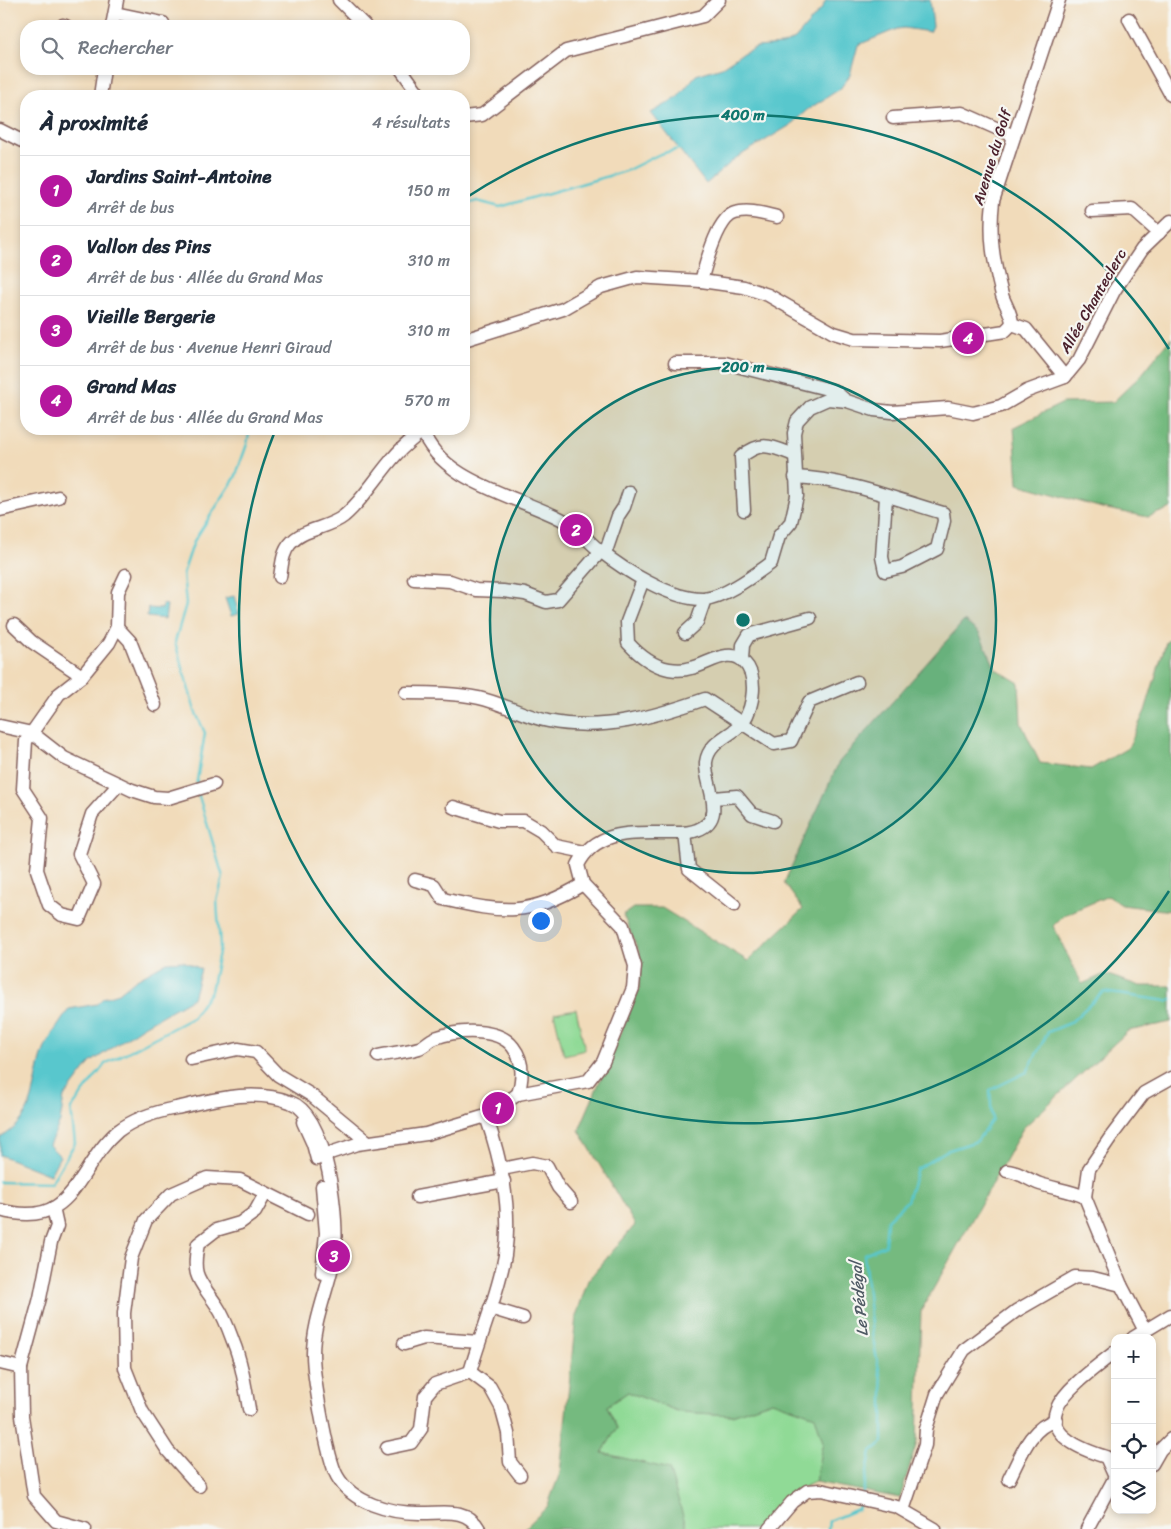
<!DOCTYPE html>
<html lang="fr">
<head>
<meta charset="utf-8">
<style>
  :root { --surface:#fff; --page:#f2f2f3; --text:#1f2937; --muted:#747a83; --line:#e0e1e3; --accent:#b5179e }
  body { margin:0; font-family:Sriracha,sans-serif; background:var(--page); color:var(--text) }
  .controls { position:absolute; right:15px; bottom:15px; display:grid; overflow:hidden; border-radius:10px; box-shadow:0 2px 8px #0003 }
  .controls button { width:45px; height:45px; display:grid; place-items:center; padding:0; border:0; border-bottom:1px solid var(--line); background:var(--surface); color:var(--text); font:25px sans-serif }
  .you { position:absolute; left:540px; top:920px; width:18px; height:18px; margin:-12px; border:4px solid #fff; border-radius:50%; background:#1a73e8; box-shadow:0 0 0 8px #1a73e833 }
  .badge { display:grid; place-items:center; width:32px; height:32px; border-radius:50%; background:var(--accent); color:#fff; font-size:16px; font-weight:700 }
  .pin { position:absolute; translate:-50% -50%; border:2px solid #fff; box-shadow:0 1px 5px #0006 }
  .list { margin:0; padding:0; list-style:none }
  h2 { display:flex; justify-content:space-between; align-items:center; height:65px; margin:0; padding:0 20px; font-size:21px }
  h2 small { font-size:16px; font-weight:400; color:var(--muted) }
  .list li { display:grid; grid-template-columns:32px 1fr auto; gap:15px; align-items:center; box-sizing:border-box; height:70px; padding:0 20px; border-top:1px solid var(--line) }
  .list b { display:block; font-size:19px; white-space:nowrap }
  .list p { margin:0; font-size:16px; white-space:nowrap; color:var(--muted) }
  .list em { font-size:16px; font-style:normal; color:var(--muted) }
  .icon { flex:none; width:28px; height:28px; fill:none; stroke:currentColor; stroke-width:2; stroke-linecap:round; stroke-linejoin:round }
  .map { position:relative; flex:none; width:1171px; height:1529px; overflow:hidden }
  .search { position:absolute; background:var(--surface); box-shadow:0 2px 8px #0003; left:20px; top:20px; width:450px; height:55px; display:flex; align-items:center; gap:12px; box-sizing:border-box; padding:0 18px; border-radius:20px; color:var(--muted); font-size:19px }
  .panel { position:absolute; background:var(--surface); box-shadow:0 2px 8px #0003; left:20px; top:90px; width:450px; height:345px; border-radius:20px }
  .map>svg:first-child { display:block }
  .green { fill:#90da96; stroke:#6d7c60 }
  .forest { fill:#74ba7f; stroke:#5f6c55 }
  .water { fill:#59c7cd; stroke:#52737c }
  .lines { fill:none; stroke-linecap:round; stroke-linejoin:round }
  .stream { stroke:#59c7cd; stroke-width:2.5 }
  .minor-casing { stroke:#84615d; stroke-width:15 }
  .minor { stroke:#fff; stroke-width:12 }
  .ring { fill:none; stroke:#0f766e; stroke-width:2.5 }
  .labels { text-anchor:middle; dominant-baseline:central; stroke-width:4.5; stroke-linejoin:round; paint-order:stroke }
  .street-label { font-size:15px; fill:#4a1f2b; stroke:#f6f6f2 }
  .water-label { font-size:16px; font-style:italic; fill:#4f5a64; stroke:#f6f6f2 }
  .centre { fill:#0f766e; stroke:#f6f6f2; stroke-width:2.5 }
  .ring-label { font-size:15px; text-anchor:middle; font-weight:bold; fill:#0f766e; stroke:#f6f6f2; stroke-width:4.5; stroke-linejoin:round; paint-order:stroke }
</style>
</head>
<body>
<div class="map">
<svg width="1171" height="1529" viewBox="0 0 1171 1529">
  <rect width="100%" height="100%" fill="#f6f6f2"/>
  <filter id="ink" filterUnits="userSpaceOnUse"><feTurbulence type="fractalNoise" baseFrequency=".02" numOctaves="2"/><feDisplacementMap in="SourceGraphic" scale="10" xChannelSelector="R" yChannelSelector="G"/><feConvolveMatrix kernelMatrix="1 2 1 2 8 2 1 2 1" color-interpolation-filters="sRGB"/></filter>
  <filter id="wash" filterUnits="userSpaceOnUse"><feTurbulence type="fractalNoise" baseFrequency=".0096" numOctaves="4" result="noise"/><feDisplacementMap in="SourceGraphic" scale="20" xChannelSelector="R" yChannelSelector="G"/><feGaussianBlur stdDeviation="1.12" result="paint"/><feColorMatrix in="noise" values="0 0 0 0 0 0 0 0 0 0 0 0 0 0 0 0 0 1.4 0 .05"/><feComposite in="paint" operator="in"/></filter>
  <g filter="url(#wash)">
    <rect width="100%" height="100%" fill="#f1dbba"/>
    <g class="green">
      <polygon points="576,1009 585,1050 564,1055 554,1013"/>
      <polygon points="628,1392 680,1412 732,1415 772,1401 816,1416 823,1442 815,1482 791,1493 759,1529 687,1529 668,1469 602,1453 617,1428 607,1406"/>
    </g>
    <g class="forest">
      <polygon points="1171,338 1171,508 1148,517 1102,508 1018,484 1014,427 1063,403 1113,402 1142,374"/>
      <polygon points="964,621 979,633 996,669 1019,683 1021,723 1040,763 1091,769 1128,748 1145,711 1166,642 1171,638 1171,911 1122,905 1108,896 1064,915 1053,926 1082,984 1105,974 1140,986 1171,986 1171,1022 1128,1031 1023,1128 921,1311 917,1442 900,1498 815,1482 823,1442 815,1416 772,1401 732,1415 680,1412 628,1392 607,1406 617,1428 602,1453 669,1469 687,1529 524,1529 547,1507 560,1473 576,1316 588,1280 635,1225 579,1130 639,989 639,952 623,915 633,908 662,908 748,961 803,909 784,883 839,762"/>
    </g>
    <g class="water">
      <polygon points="826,0 930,0 933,26 930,32 904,28 897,29 858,45 850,75 840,89 807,110 789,126 736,158 706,184 651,113 677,98 696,75 722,67 743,53 757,47 783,45 795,39 822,8"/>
      <polygon points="234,596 239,614 231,616 225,598"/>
      <polygon points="163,604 167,605 165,619 147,617 148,608 162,609"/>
      <path d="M183,961L201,969L193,998L142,1027L90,1063L64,1097L60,1122L49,1145L60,1156L50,1175L0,1155V1138C35,1118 32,1092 41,1059C46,1040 59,1025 69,1009L97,1004L103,998L119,993L135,980L167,962Z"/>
    </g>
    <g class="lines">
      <g class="stream">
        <polyline points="464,205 477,201 500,207 626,171 660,154 679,149"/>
        <polyline points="196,786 205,733 195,711 175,642 186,604 183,574 194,541 235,478 247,444 250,429"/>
        <polyline points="0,1182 51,1183 75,1143 71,1109 105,1064 192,1018 211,991 220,947 217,901 223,877 198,793"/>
        <polyline points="862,1496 871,1452 883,1442 883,1390 872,1334 864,1254 885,1245 887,1220 907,1201 917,1169 946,1151 977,1141 992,1120 990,1090 1027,1072 1048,1032 1070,1023 1103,992 1168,1001 1171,999"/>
        <polyline points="828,1529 829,1521 858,1509 860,1503"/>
      </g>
    </g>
  </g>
  <g filter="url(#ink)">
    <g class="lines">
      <g class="minor-casing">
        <g id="minor">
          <polyline points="339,0 365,26"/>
          <polyline points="115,13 163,23"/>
          <polyline points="1129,19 1171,95"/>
          <polyline points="63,25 66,26"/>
          <polyline points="112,26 117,0"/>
          <polyline points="401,69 419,94 424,96"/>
          <polyline points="100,96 104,69"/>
          <polyline points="464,117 482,115 566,51 703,16 719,0"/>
          <polyline points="893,118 962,113 1014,136"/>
          <polyline points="0,130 26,143"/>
          <polyline points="1092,211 1132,209 1159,233"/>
          <path d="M701,281C706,264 717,218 735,213C749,209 764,214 777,217"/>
          <path d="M1012,324C1012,313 1005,305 1002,295C993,260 989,236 993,201L1059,0"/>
          <polyline points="1012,324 1026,329 1065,377"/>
          <polyline points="464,340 563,309 601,287 637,277 701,281 744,287 768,295 834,333 854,339 940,341 1005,331 1012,324"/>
          <polyline points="675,363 725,363 835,391 845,400"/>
          <path d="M422,429C439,481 517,496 561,519C575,526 587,540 599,550C624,570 671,600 704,599C725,597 754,575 771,563L779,536L791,522L797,496L794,433L797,421L810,407L828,399L847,401L874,410L892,412L948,408L973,413L1001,406L1027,391L1065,377L1079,360L1114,291L1142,249L1171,221"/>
          <path d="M795,477C845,479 895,499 943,513L944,521L937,549L902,567L885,571L882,557L886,497"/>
          <polyline points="0,510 58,497"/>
          <path d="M744,510L741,457C761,440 771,446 794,455"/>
          <polyline points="605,554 618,516 624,507 629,492"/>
          <path d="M280,577C282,566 282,553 290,544C303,528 328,529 344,516C364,499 377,476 394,457C402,447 413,439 422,431"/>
          <polyline points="414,579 450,581 476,590 503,591 525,594 546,602 558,600 601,551"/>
          <polyline points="14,625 32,642 82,676"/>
          <polyline points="117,627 130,641 155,705"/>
          <polyline points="685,633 697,622 705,599"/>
          <polyline points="742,659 743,645 749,635 810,618"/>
          <path d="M406,693C430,693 456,693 479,698C502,703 524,716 548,721C602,732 654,717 705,699L774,744L791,741L809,702L857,682"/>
          <polyline points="0,726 32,733 64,758 132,790 154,797 168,798 214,784"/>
          <polyline points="119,784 92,814 79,854 94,884 79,919 62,915 49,905 37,870 42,818 23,789 26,741 59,694 82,676 109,643 117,627 118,592 126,575"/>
          <polyline points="714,798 737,796 752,814 773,821"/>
          <polyline points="453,807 499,821 524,821 541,831 556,846 585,852"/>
          <polyline points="685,833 689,869 734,905"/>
          <path d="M415,880L434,885L443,899C503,913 529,917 583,884"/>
          <path d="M378,1056C391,1053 406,1052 419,1048C425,1046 429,1040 435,1038C457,1030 498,1027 513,1047C524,1061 523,1078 518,1094"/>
          <polyline points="191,1059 238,1049 256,1052 278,1075 311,1095 368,1142"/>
          <polyline points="303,1122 313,1144 317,1159"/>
          <path d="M324,1155L357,1144L426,1134L486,1116L518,1094L588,1081L603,1062L633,988L635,966L623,926L583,884L578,865C596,829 633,833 668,833C677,833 688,834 697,830C729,818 704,784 706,762C709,740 733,736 743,722C754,706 758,676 744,662C730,646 707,665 691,668C685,670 675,670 669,669C652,666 639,655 628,643L627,622L643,580"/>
          <polyline points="502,1169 532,1163 547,1166 558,1187 571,1202"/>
          <path d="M1007,1171C1020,1172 1028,1180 1040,1184C1055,1189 1069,1190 1085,1197"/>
          <polyline points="322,1186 326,1233 322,1273"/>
          <polyline points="417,1197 504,1181"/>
          <polyline points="53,1208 57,1226 51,1242 40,1298 21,1368 22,1416 34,1496 56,1521 85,1529"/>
          <path d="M0,1210C76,1231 75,1168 118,1131C135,1118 155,1112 176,1108C213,1100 253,1088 290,1102C328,1115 340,1223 334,1258C328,1290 313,1321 313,1354C313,1375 327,1458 337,1476C352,1503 390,1513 419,1513C441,1514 466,1506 479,1529"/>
          <polyline points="490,1308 523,1318"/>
          <polyline points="1144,1329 1121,1285 1085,1197 1089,1169 1110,1138 1144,1093 1171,1078"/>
          <polyline points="1133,1338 1171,1315"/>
          <polyline points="404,1344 424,1338 479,1342"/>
          <polyline points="0,1363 21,1368"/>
          <path d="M470,1372C481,1333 498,1295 505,1255C512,1207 501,1160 486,1116"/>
          <polyline points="470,1372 490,1387 501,1407 508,1433 510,1462 520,1475"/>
          <path d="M249,1409C245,1386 242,1363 233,1341C229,1330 224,1316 217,1306C200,1280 191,1278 198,1244L216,1230L240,1223L255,1212L265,1194"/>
          <polyline points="387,1448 411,1443 421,1429 425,1396 435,1384 470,1372"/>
          <polyline points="1152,1464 1160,1450 1171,1439"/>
          <path d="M1009,1479C1021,1456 1029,1428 1056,1420"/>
          <polyline points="199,1486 168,1451 142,1411 125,1368 124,1313 131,1258 146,1220 171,1194 207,1178 240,1180 308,1214"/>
          <polyline points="903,1510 925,1445 926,1429 937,1394 964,1350 1016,1311 1075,1277 1093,1278 1121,1285"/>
          <polyline points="769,1529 792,1502 807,1491 821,1490 897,1507 935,1529"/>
          <path d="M1087,1529L1115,1477L1106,1457C1012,1428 1067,1389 1115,1352"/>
        </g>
      </g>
      <use href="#minor" class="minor"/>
    </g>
  </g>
  <circle cx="743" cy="620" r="253" fill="#0f766e" fill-opacity=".12"/>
  <g class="ring">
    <circle cx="743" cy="620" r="253"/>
    <path d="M1169 891A505 505 0 0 1 275 431M464 199A505 505 0 0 1 1169 349"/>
  </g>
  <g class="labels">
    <g class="street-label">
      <text transform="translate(992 157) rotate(-73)">Avenue du Golf</text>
      <text transform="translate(1093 301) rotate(-60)">Allée Chanteclerc</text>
    </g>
    <g class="water-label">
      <text transform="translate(859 1299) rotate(-95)">Le Pédégal</text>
    </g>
  </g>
  <circle cx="743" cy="620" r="8" class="centre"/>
  <g class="ring-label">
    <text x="743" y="120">400 m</text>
    <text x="743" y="372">200 m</text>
  </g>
</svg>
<div class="controls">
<button>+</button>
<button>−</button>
<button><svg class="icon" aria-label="locate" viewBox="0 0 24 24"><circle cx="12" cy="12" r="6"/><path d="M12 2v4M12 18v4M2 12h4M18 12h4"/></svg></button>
<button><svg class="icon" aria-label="layers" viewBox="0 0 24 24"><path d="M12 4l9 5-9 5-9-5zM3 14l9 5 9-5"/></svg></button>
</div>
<div class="you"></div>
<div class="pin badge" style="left:498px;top:1108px">1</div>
<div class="pin badge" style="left:576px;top:530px">2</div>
<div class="pin badge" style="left:334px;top:1256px">3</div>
<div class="pin badge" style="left:968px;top:338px">4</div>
<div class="search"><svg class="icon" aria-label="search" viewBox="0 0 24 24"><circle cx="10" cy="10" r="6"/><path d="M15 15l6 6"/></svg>Rechercher</div>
<section class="panel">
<h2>À proximité<small>4 résultats</small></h2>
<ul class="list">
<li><span class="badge">1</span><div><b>Jardins Saint-Antoine</b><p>Arrêt de bus</p></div><em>150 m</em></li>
<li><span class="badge">2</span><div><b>Vallon des Pins</b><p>Arrêt de bus · Allée du Grand Mas</p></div><em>310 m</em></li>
<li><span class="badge">3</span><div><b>Vieille Bergerie</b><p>Arrêt de bus · Avenue Henri Giraud</p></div><em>310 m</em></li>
<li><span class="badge">4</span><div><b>Grand Mas</b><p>Arrêt de bus · Allée du Grand Mas</p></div><em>570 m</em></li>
</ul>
</section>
</div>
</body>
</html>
